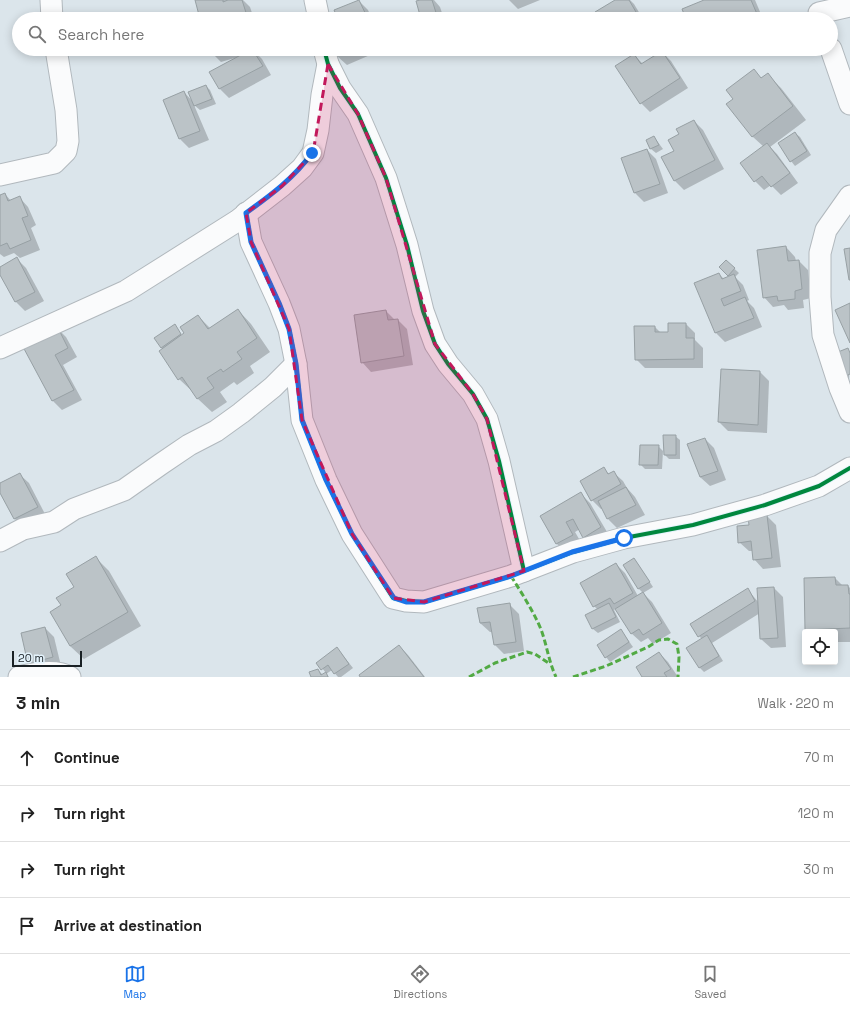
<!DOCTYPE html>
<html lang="en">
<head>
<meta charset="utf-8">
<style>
  :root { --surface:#fff; --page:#f6f6f6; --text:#222; --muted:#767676; --line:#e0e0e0; --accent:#1a73e8 }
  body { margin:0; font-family:"Space Grotesk",sans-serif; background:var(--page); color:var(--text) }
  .controls { position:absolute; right:12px; bottom:12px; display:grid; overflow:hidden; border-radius:4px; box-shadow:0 2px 10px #0003 }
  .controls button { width:36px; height:36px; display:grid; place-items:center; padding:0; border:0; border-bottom:1px solid var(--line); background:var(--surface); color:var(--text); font:20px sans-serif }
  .scale { position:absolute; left:12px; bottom:10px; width:70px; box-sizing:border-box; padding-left:4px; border:2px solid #1a2125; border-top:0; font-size:11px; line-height:14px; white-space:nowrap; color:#1a2125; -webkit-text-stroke:3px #e4f3fc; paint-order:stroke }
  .stop { position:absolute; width:12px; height:12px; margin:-9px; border:3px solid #1a73e8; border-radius:50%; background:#fff }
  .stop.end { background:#1a73e8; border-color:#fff; box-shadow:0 1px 4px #0008 }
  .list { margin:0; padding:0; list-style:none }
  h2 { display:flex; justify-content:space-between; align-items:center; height:52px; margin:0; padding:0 16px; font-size:17px }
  h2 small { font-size:13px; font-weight:400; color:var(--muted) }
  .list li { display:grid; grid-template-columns:26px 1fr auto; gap:12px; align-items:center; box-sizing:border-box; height:56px; padding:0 16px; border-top:1px solid var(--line) }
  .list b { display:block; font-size:15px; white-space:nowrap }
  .list em { font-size:13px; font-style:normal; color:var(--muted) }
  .icon { flex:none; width:22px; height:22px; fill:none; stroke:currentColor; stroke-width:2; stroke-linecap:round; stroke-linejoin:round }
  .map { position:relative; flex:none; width:850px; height:677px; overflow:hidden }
  .search { position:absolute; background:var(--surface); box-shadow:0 2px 10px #0003; left:12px; right:12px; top:12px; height:44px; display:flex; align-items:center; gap:10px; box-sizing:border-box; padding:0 14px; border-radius:22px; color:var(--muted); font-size:15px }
  .sheet { height:276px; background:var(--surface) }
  nav { display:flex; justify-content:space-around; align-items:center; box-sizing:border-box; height:56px; border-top:1px solid var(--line); background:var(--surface); font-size:11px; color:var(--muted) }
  nav a { display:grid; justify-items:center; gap:2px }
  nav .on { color:var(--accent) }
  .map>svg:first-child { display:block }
  .shadow { fill:#0003 }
  .building { fill:#bbc3c7; stroke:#97a0a4 }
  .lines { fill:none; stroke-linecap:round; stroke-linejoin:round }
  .minor-casing { stroke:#b1b8bd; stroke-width:23 }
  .minor { stroke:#fafbfc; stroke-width:21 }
  .quiet { stroke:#52aa44; stroke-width:3; stroke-dasharray:6 3; stroke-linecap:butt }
  .cycleway-casing { stroke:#e4f3fc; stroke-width:6 }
  .cycleway { stroke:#00873e; stroke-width:4 }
  .route { stroke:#1a73e8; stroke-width:5 }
  .marked { fill:#c2185b; fill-opacity:0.2; stroke:#c2185b; stroke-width:3; stroke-dasharray:8 5; stroke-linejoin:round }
</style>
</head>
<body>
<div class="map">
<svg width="850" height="677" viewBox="0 0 850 677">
  <rect width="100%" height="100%" fill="#dbe5eb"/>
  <g class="shadow">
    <polygon points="196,0 243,0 250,7 254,19 201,19"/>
    <polygon points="423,0 434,0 440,7 444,19 422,19"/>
    <polygon points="509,0 540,0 518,9"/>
    <polygon points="617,0 630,0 634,4 643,19 600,19"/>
    <polygon points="706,0 755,0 763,19 687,19"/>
    <polygon points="359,1 368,10 372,19 339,19"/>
    <polygon points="211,49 250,49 250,51 253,50 262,59 271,75 229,98 220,89 210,73 238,57 221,62 212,53"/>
    <polygon points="334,49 384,49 347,65 337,56"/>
    <polygon points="416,49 447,49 423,56"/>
    <polygon points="662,52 671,61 688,88 650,112 641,103 634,55 643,64"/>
    <polygon points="753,70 762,79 768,75 781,88 806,120 770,147 777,154 798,183 781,195 771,185 764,190 755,181 764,147 753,137 727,104 734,99"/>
    <polygon points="206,86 210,90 216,104 200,110 194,105 209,140 189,148 180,139 164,100 184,92 194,103"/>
    <polygon points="694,121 703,130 724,169 684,190 674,180 675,151 680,135"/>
    <polygon points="795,133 800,137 811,155 795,166 791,161"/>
    <polygon points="654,137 663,149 656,153 651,149 647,140"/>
    <polygon points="647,150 656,159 668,193 644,202 635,193 622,159"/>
    <polygon points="5,194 11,201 19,197 28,207 36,225 31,228 40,250 20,258 14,253 4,257 0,254 0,196"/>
    <polygon points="786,247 795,257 796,261 799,261 808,270 811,298 803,300 804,308 788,310 784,305 773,307 764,297"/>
    <polygon points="17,259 26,268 44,301 25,311 16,302 0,273 0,268"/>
    <polygon points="726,261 739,273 735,277 743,285 749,300 747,301 754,308 762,327 725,342 716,333 696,284 719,274 724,279 730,277 720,267"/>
    <polygon points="238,310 251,324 270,352 250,366 254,373 237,385 234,382 220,392 227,402 212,412 198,399 194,392 193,392 179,379 161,347 174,325 178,329 177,329 183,338 198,316 211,329"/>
    <polygon points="386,311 395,320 398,320 407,329 413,365 371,372 362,362"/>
    <polygon points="686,324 695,333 695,340 703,348 703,368 645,368 636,359 635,327 655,327 661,333 669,333"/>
    <polygon points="57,328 66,337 77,357 63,365 82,400 62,410 53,401 23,345"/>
    <polygon points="847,349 850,352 849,381 845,377"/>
    <polygon points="722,370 760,372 769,381 767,433 728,431 719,422"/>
    <polygon points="675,436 680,440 680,459 669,459 665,455"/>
    <polygon points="705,439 714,448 726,480 710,486 700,477 689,445"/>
    <polygon points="658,446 663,451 662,469 645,469 640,464"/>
    <polygon points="604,469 609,474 613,472 623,481 627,488 635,497 645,515 617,528 608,519 603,509 601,509 592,500"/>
    <polygon points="19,474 29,483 46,516 24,528 15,519 0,491 0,484"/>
    <polygon points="581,494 590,503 610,537 593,546 584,537 580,529 575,532 582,544 566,553 557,544 541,516"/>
    <polygon points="767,516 776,525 781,567 763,569 754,559 753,551 749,551 739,542 750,526"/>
    <polygon points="96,558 109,571 141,626 84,659 70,646 62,606"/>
    <polygon points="634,559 638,564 653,587 643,593 652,602 671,633 653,644 648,638 641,642 631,633 616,608 614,610 620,622 598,633 593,629 587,615 598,610 594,606 616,564 625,573 638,596 643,593 639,589"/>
    <polygon points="835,578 843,586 848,586 850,588 850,642 835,642 835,632 809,632 806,629"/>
    <polygon points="774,588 783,597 786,647 771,648 761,639 760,613 712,643 723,661 704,672 700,668 688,648 702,639 699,636 748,590 759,603"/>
    <polygon points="509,604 519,614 524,651 504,654 495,645 493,632 490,632 480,623 478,609"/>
    <polygon points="45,628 54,637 61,666 39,672 29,663"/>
    <polygon points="621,630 633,647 610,662 606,657"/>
    <polygon points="399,646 408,655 425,677 362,677"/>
    <polygon points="341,653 353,668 341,677 338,677 332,670 326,674 329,677 313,677 318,670 323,675 326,673 318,663"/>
    <polygon points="659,653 668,662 678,677 643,677"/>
  </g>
  <g class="building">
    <polygon points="195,0 223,0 223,2 228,0 242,0 248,19 200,19"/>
    <polygon points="359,0 368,19 338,19 334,10"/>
    <polygon points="420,0 432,0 438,19 421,19 416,1"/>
    <polygon points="615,0 629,0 640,19 599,19 595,12"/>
    <polygon points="704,0 751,0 757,14 745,19 686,19 682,9"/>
    <polygon points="210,49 225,49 211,53"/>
    <polygon points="252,49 263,66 219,89 209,72"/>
    <polygon points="333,49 354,49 337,56"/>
    <polygon points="662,51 680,78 640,104 615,66 634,54 641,64"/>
    <polygon points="754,69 761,78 768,73 793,106 752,137 726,104 733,99 726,90"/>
    <polygon points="206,85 212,99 194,106 188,92"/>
    <polygon points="184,91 200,131 179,139 163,100"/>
    <polygon points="694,120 715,160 674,181 661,157 674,151 668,140 679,134 676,129"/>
    <polygon points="795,132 807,151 790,162 778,143"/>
    <polygon points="654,136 659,145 650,149 646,140"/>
    <polygon points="767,143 790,173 771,187 762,176 754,182 740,163"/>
    <polygon points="647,149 660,184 634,193 621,158"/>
    <polygon points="5,193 8,201 20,196 28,216 22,218 31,240 10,249 7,243 0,246 0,195"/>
    <polygon points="786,246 788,261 799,260 802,289 795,291 795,299 778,301 777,296 763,298 757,250"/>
    <polygon points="850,248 850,280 849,280 844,249"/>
    <polygon points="17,257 35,292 15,302 0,275 0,267"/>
    <polygon points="726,260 735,268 728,276 719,267"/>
    <polygon points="719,273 722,279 734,274 741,291 721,299 724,306 745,297 754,318 715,333 694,283"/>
    <polygon points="850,303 850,343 835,310"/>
    <polygon points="238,309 257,338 237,352 242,359 223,372 221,369 207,378 214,388 197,399 182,377 178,380 159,351 184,333 180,327 198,315 208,329"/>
    <polygon points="386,310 388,320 398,319 404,356 361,363 354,315"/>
    <polygon points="668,323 686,323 686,338 694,338 694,359 635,360 634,326 655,326 655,332 668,332"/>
    <polygon points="175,324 181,334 161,348 154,338"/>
    <polygon points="57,326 68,348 55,355 74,390 52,401 22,345"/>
    <polygon points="848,348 850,353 850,374 844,377 833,354"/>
    <polygon points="721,369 760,371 758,425 718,422"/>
    <polygon points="663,435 676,435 676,455 664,455"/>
    <polygon points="705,438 718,471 700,477 687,444"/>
    <polygon points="640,445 659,445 658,465 639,465"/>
    <polygon points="604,467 608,474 614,471 621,484 591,501 580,481"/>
    <polygon points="20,473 38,507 14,519 0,493 0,483"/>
    <polygon points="626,487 636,505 607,519 598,501"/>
    <polygon points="581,492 601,527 583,538 573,519 566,522 573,535 556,544 540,516"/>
    <polygon points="767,515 772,558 753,560 751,541 738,543 737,526 749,525 748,517"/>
    <polygon points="96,556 128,612 70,646 50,612 61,605 56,598 74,587 66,574"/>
    <polygon points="634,558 650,582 638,589 623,565"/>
    <polygon points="616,563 633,593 614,604 610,598 593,607 580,583"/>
    <polygon points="835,577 836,585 848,585 849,594 850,594 850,628 805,630 804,578"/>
    <polygon points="774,587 778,638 760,639 757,588"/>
    <polygon points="748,588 755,601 698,637 690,624"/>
    <polygon points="643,592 662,623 643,635 639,629 631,634 615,609"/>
    <polygon points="510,603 516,642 494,645 490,622 480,623 477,608"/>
    <polygon points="609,603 616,617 592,629 585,615"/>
    <polygon points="45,627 53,657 28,664 21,633"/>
    <polygon points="621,629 629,642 605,658 597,645"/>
    <polygon points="707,635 719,656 699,668 686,648"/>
    <polygon points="399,645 424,677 360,677 359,675"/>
    <polygon points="337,647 349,664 334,674 328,665 321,670 316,663"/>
    <polygon points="659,652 671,669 664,673 667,677 642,677 636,667"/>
    <polygon points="318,669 321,675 326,672 328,677 311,677 309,672"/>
  </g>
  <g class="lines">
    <g class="minor-casing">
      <g id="minor">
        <polyline points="51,0 52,19"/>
        <polyline points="315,0 319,19"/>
        <polyline points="819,13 850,6"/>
        <polyline points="324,49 328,64 340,88 358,114 386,178 407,245 423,311 435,344 448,364 473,394 487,419 499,461 524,571"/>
        <polyline points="831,49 850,104"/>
        <polyline points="0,175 54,163 66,151 68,141 66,110 56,49"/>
        <polyline points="850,196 826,230 820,253 820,297 823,335 840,388 850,412"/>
        <polyline points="246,213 251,242 279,303 289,329 296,364 302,420 326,480 352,534 393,598 406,601 424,602 511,576 573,552 624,538 693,525 765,505 819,486 850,468"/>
        <polyline points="0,348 126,291 237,221 282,186 302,168 313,153 318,130 322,95 328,64"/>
        <polyline points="0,541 23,529 54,522 74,509 124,490 161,464 189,445 216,431 241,413 273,387 296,364"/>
        <path d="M19,677C34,673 56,669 70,677"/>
      </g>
    </g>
    <use href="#minor" class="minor"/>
    <g class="quiet">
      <path d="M511,576C521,592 532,609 540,627C547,644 548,660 556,677"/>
      <polyline points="469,677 495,663 527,652 535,654 550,664"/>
      <polyline points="573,677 606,666 648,647 659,640 668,639 677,644 679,657 678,677"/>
    </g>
    <g class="cycleway-casing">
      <g id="cycleway">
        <polyline points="324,49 328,64 340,88 358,114 386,178 407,245 423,311 435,344 448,364 473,394 487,419 499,461 524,571"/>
        <polyline points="246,213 251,242 279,303 289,329 296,364 302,420 326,480 352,534 393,598 406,601 424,602 511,576 573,552 624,538 693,525 765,505 819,486 850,468"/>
      </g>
    </g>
    <use href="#cycleway" class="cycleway"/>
  </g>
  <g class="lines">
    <path class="route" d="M312,153C294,178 271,195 246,213L251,242L279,303L289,329L296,364L302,420L326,480L352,534L394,598L406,602H424L511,576L572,552L624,538"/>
  </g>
  <path class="marked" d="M328,64L358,114L386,178L435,344L473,394L487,419L524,571L424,602L393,598L352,534L302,420L289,329L251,242L246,213L282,186L313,153Z"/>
</svg>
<div class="controls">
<button><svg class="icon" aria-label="locate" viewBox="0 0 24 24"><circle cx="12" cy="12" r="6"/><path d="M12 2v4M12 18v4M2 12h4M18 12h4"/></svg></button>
</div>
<div class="scale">20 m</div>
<div class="stop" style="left:624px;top:538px"></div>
<div class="stop end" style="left:312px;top:153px"></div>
<div class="search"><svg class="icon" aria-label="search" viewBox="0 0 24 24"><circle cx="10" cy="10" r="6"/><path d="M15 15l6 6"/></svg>Search here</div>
</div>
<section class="sheet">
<h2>3 min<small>Walk · 220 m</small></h2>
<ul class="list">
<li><svg class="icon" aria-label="ahead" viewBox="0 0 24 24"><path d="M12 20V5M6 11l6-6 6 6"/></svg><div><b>Continue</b></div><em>70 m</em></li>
<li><svg class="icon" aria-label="right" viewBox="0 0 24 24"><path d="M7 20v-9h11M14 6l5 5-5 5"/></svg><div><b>Turn right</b></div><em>120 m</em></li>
<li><svg class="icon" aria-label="right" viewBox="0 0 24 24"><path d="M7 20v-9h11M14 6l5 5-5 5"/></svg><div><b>Turn right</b></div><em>30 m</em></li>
<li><svg class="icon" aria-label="arrive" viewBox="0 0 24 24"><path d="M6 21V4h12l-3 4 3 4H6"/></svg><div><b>Arrive at destination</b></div></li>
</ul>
</section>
<nav>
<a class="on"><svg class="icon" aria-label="map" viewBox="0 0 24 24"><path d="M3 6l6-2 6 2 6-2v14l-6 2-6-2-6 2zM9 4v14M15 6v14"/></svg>Map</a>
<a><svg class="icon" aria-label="directions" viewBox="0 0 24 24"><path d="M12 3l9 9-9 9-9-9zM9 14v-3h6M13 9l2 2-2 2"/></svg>Directions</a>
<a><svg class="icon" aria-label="saved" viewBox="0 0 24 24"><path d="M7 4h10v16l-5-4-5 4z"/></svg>Saved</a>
</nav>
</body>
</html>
